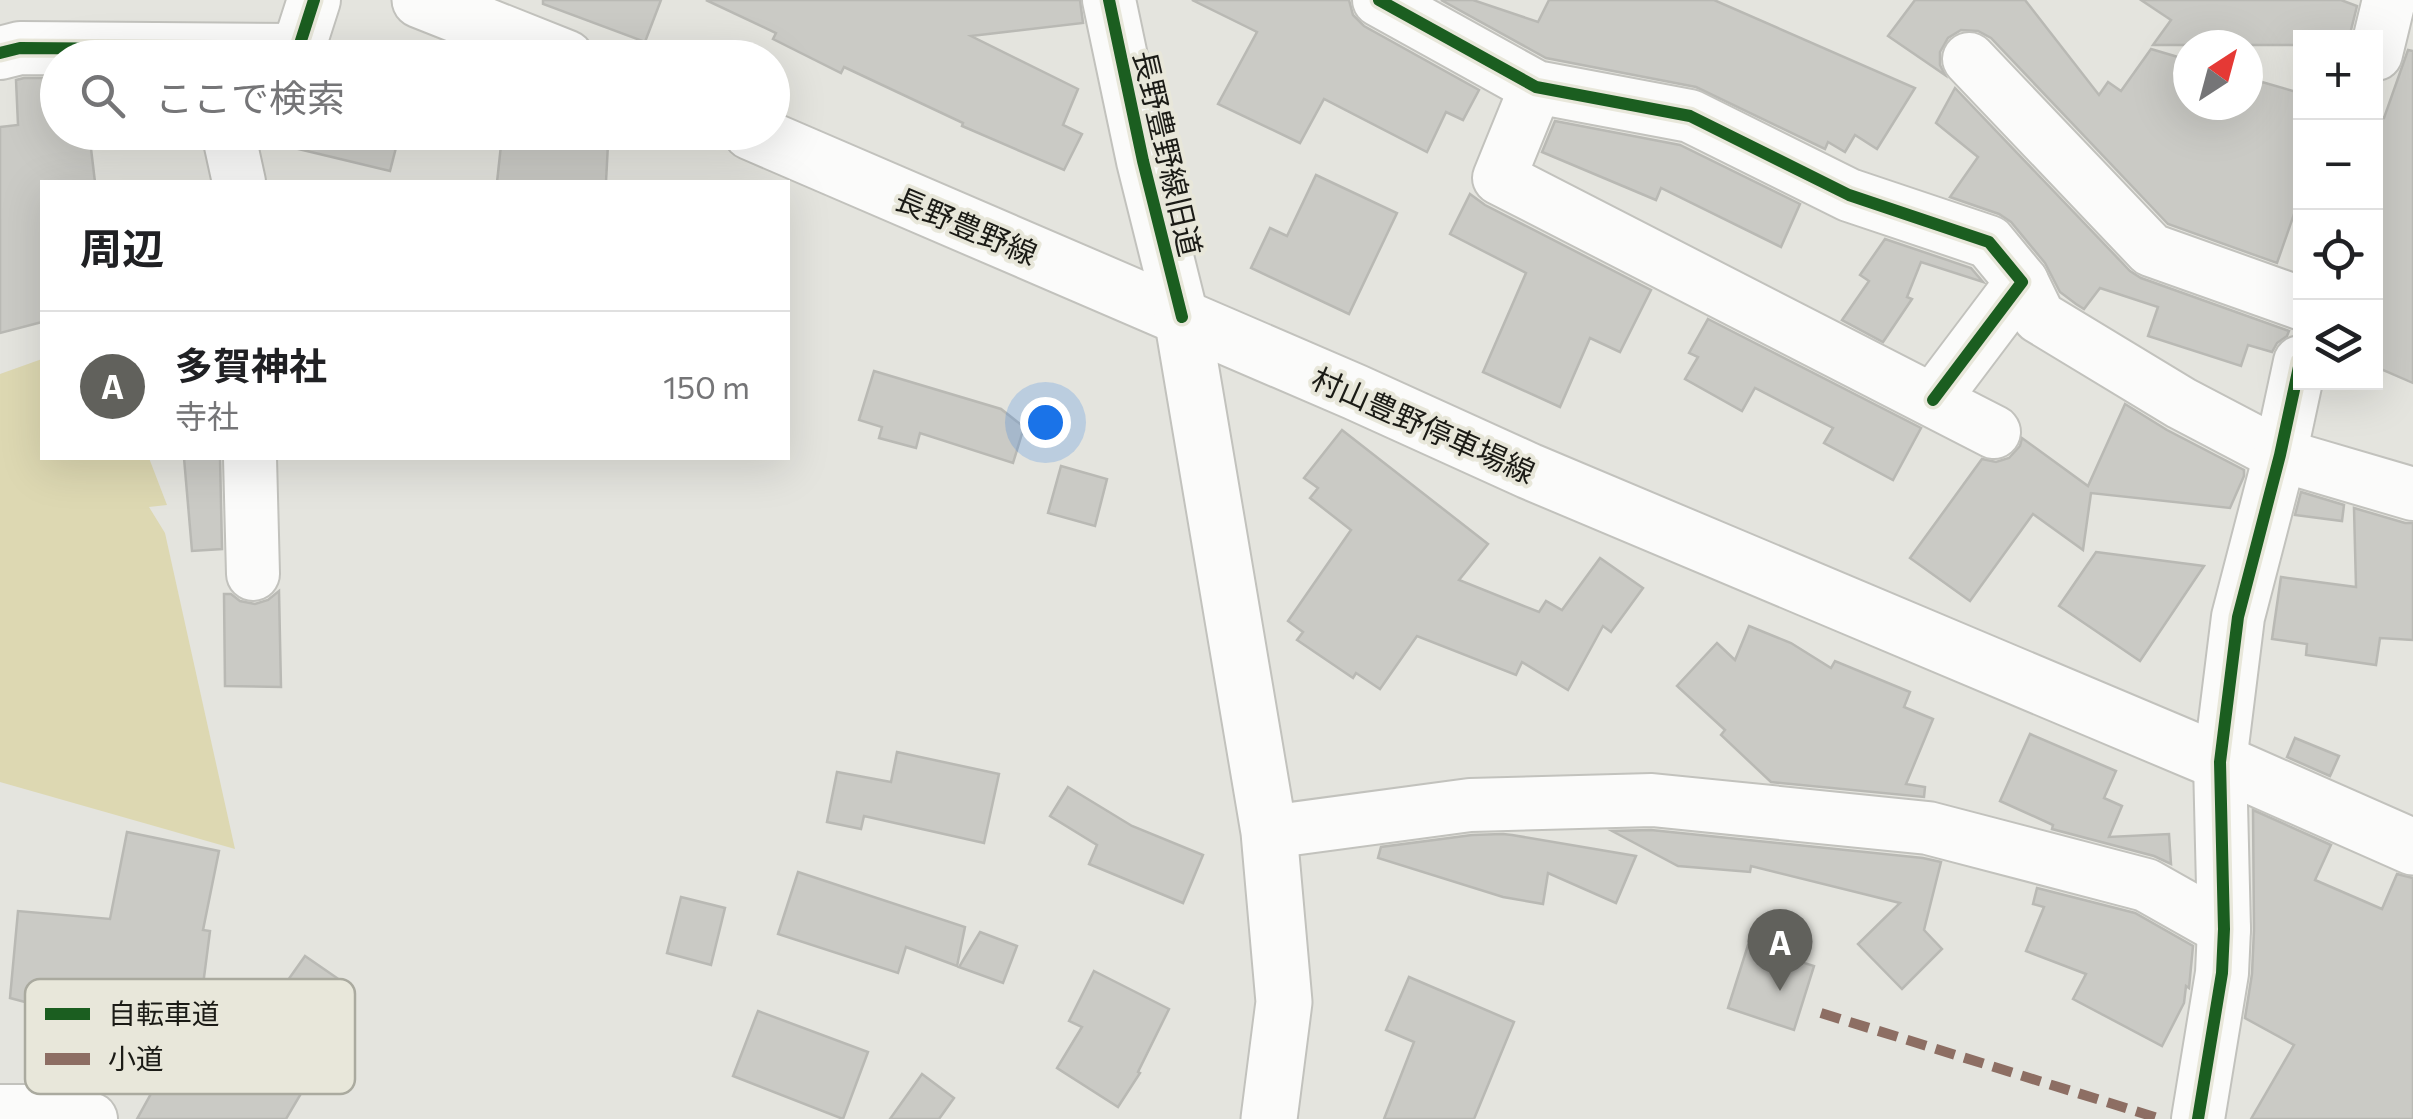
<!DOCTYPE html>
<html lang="ja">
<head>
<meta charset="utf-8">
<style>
  :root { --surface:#fff; --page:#f6f6f6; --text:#202124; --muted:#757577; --line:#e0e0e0; --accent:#61615c }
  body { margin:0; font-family:Commissioner,"Noto Sans JP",sans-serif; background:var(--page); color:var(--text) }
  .controls { position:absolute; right:30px; top:30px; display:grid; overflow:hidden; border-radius:0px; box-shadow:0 10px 40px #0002 }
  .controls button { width:90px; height:90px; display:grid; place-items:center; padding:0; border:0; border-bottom:2px solid var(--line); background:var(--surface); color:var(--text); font:50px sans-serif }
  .compass { position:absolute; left:2173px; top:30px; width:90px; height:90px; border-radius:50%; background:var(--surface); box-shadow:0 10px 40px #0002; rotate:36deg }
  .you { position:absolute; left:1045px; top:422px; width:35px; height:35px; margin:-25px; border:8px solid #fff; border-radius:50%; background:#1a73e8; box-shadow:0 0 0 15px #1a73e833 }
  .badge { display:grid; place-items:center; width:65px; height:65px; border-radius:50%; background:var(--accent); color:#fff; font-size:32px; font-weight:700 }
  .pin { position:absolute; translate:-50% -82px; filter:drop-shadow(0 2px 5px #0008) }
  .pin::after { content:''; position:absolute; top:52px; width:35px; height:30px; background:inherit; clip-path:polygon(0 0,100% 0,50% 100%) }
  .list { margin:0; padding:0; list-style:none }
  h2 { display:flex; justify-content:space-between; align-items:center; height:130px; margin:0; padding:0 40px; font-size:42px }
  h2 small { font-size:32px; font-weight:400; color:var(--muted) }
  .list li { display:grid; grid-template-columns:65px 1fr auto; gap:30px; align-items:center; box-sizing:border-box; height:150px; padding:0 40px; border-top:2px solid var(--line) }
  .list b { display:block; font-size:38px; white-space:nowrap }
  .list p { margin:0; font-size:32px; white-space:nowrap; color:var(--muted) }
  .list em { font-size:32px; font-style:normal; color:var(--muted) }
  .icon { flex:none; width:55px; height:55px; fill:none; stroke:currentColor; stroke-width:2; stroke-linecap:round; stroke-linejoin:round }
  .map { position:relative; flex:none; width:2413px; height:1119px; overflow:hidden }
  .search { position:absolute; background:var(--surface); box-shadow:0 10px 40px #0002; left:40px; top:40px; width:750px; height:110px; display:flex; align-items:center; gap:25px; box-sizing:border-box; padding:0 35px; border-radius:55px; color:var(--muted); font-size:38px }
  .panel { position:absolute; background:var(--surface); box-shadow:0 10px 40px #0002; left:40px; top:180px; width:750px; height:280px; border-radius:0px }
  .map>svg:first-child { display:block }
  .green { fill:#ddd8b2 }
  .building { fill:#cacac5; stroke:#b9b9b4; stroke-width:2.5 }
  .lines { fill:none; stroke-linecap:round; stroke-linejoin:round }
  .minor-casing { stroke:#c2c2bd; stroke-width:56 }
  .major-casing { stroke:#c2c2bd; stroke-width:59 }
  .minor { stroke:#fbfbfa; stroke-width:52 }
  .major { stroke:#fbfbfa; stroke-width:55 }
  .quiet { stroke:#8d6e63; stroke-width:10; stroke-dasharray:20 10; stroke-linecap:butt }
  .cycleway-casing { stroke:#e8e7da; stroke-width:19 }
  .cycleway { stroke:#1b5e20; stroke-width:12 }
  .labels { text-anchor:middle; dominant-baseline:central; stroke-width:8; stroke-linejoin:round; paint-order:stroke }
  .street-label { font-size:30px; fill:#1b1b16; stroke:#e8e7da }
  .key { fill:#e8e7da; stroke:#aaaa9f; stroke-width:2.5 }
  .key-label { font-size:28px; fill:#1b1b16 }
</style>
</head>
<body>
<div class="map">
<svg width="2413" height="1119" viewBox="0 0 2413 1119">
  <rect width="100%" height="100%" fill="#e4e4de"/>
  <polygon class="green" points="42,359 42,458 149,458 167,505 149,507 165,533 235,849 0,782 0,374"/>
  <g class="building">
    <polygon points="543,0 661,0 645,42 543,4"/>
    <polygon points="706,0 1080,0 1083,23 971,36 1078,89 1063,125 1082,134 1064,170 962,126 963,123 844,67 841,73 773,39 776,33"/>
    <polygon points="1192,0 1349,0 1353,15 1364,26 1479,90 1463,120 1446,112 1427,152 1324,99 1300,143 1218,104 1257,32"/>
    <polygon points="1441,0 1473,0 1538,22 1549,0 1714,0 1915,88 1877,149 1855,135 1845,152 1828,142 1825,149 1696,87 1546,58"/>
    <polygon points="1915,0 2025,0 2099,95 2108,82 2121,91 2151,49 2188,60 2188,105 2248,105 2248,78 2300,93 2300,197 2277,263 2168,224 1991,38 1978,31 1961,30 1948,38 1940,52 1940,65 1945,75 1888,36"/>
    <polygon points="2141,0 2341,0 2357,6 2349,38 2300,38 2300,45 2153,45 2171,20"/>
    <polygon points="2408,50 2413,51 2413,383 2376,367 2376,115 2384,118"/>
    <polygon points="24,78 58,78 58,132 89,132 95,182 42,182 42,322 0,333 0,127 18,125 16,80"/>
    <polygon points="1955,88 2130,271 2141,278 2289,331 2287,336 2277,343 2272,352 2248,345 2241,366 2148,336 2158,307 2100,288 2084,309 2076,304 2060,292 2045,263 2011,222 1999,214 1950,197 1978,157 1936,123"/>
    <polygon points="1555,121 1680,145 1800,204 1781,247 1661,188 1656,200 1542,152"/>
    <polygon points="288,132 400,132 390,171 286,146"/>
    <polygon points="502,136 608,144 606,182 497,182"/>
    <polygon points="1316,175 1397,213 1349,314 1251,268 1270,228 1287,236"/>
    <polygon points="1470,194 1485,205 1651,290 1620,352 1590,338 1560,407 1483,372 1526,273 1450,234"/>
    <polygon points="1885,239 1971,268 1983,282 1921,262 1907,297 1912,299 1883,342 1842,320 1869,281 1860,275"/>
    <polygon points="1708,319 1921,428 1893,480 1824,443 1833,428 1755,388 1742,411 1685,379 1698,357 1689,353"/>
    <polygon points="874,371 1001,409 1024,427 1013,463 920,433 916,448 879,438 882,427 859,420"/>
    <polygon points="2125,404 2167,430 2244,470 2244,476 2230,508 2091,493 2083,550 2033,514 1970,601 1910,558 1982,459 1996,462 2009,458 2020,446 2022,438 2088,486"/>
    <polygon points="1342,430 1488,544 1459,580 1539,612 1546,601 1562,610 1600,558 1643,588 1611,632 1603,626 1568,690 1522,662 1516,675 1417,636 1380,689 1356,673 1353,678 1297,640 1303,632 1288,621 1351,530 1310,498 1318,488 1304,478"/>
    <polygon points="184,458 220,458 222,549 192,551"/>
    <polygon points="1061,466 1107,479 1095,526 1048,513"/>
    <polygon points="2301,492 2344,505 2342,521 2295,515"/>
    <polygon points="2354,508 2405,523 2413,523 2413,640 2380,638 2376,665 2306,655 2307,644 2272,639 2281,577 2356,587"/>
    <polygon points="2096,552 2204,566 2140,661 2059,606"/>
    <polygon points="279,591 281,687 225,686 224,594 231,594 240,601 255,604 268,600"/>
    <polygon points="1749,626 1791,643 1831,668 1835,661 1910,692 1904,707 1933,719 1906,784 1925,787 1924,797 1771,782 1721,735 1725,730 1677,686 1717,643 1735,660"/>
    <polygon points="2030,734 2116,771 2104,798 2122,806 2109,837 2169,834 2171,864 2154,856 2052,829 2053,825 2000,801"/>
    <polygon points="2295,738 2339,756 2330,776 2287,757"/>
    <polygon points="897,752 999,774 984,843 864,816 861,829 827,822 837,772 891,782"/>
    <polygon points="1068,787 1132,826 1203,855 1183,903 1089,864 1097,845 1050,816"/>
    <polygon points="2253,810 2331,845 2315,880 2382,909 2397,874 2413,878 2413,1119 2251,1119 2294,1045 2245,1018 2252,974 2254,930"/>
    <polygon points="1651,830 1923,858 1941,862 1924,930 1942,949 1902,989 1858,944 1900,903 1751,866 1750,872 1678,866 1612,831"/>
    <polygon points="127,832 219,851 203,930 210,931 203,985 264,1014 305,956 337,978 294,1042 322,1058 286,1119 137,1119 179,1043 10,998 18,911 110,919"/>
    <polygon points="1503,834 1512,835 1636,856 1616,903 1548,873 1543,904 1503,897 1378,858 1381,847 1472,835"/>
    <polygon points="798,872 965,927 957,966 906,947 898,973 778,934"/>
    <polygon points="2037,888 2135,913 2193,946 2189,988 2186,986 2184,1003 2162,1046 2073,999 2086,974 2026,951 2044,907 2033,904"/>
    <polygon points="681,897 725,908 711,965 667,953"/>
    <polygon points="980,932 1017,946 1003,983 959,967"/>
    <polygon points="1748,945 1814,966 1794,1030 1728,1008"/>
    <polygon points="1094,971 1169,1009 1138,1072 1140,1073 1118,1107 1057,1068 1082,1027 1069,1021"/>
    <polygon points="1409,977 1514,1022 1474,1119 1384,1119 1414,1042 1386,1030"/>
    <polygon points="758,1011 868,1052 843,1119 733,1076"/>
    <polygon points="922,1074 954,1098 939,1119 890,1119"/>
  </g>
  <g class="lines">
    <g class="minor-casing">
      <g id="minor">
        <polyline points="1109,0 1143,161 1182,317"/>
        <polyline points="1379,0 1536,87 1690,116 1849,195 1989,242 2022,282 1933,400"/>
        <polyline points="0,53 20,48 298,50 314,0"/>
        <polyline points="2376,54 2389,0"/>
        <polyline points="1969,59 2151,250 2300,303"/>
        <polyline points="1536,87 1499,178 1994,432"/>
        <polyline points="228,132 239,182"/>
        <polyline points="2022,282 2039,317 2181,403 2280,455 2413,494"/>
        <polyline points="250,458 253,574"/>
        <polyline points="1269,832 1470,805 1652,800 1928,828 2146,885 2224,929"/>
        <polyline points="0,1111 61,1111 91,1119"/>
        <polyline points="2198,1119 2222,973 2224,929 2220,762 2238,617 2280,455 2300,362"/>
      </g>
    </g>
    <g class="major-casing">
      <g id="major">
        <polyline points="420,0 566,58"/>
        <polyline points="751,132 1355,392 1529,471 2220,762 2413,847"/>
        <polyline points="1182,317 1269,832 1284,1002 1269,1119"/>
      </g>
    </g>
    <use href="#minor" class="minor"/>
    <use href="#major" class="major"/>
    <polyline class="quiet" points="1821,1013 2161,1119"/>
    <g class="cycleway-casing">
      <g id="cycleway">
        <polyline points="1109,0 1143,161 1182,317"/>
        <polyline points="1379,0 1536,87 1690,116 1849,195 1989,242 2022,282 1933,400"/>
        <polyline points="0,53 20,48 298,50 314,0"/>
        <polyline points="2198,1119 2222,973 2224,929 2220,762 2238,617 2280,455 2300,362"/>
      </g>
    </g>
    <use href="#cycleway" class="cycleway"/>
  </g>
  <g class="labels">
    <g class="street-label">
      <text transform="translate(1169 153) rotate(77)">長野豊野線旧道</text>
      <text transform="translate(967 225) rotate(23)">長野豊野線</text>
      <text transform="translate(1424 424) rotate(24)">村山豊野停車場線</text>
    </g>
  </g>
  <rect x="25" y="979" width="330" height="115" rx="15" class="key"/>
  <rect x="45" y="1008" width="45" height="12" fill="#1b5e20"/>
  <rect x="45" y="1053" width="45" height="12" fill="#8d6e63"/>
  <g class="key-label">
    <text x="108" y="1024">自転車道</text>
    <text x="108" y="1069">小道</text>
  </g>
</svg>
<div class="controls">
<button>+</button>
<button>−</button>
<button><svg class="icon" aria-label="locate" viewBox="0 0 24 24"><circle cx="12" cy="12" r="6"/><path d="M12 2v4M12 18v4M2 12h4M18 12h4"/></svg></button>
<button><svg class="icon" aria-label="layers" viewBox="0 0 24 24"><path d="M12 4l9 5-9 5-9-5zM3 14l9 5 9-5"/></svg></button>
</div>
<svg class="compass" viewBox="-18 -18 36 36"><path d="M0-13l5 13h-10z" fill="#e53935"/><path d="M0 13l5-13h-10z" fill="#757577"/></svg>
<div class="you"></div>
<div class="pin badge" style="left:1780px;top:991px">A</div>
<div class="search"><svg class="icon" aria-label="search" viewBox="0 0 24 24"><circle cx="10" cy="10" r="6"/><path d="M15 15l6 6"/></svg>ここで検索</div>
<section class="panel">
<h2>周辺<small></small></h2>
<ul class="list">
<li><span class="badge">A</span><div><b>多賀神社</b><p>寺社</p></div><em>150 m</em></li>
</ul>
</section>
</div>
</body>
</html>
